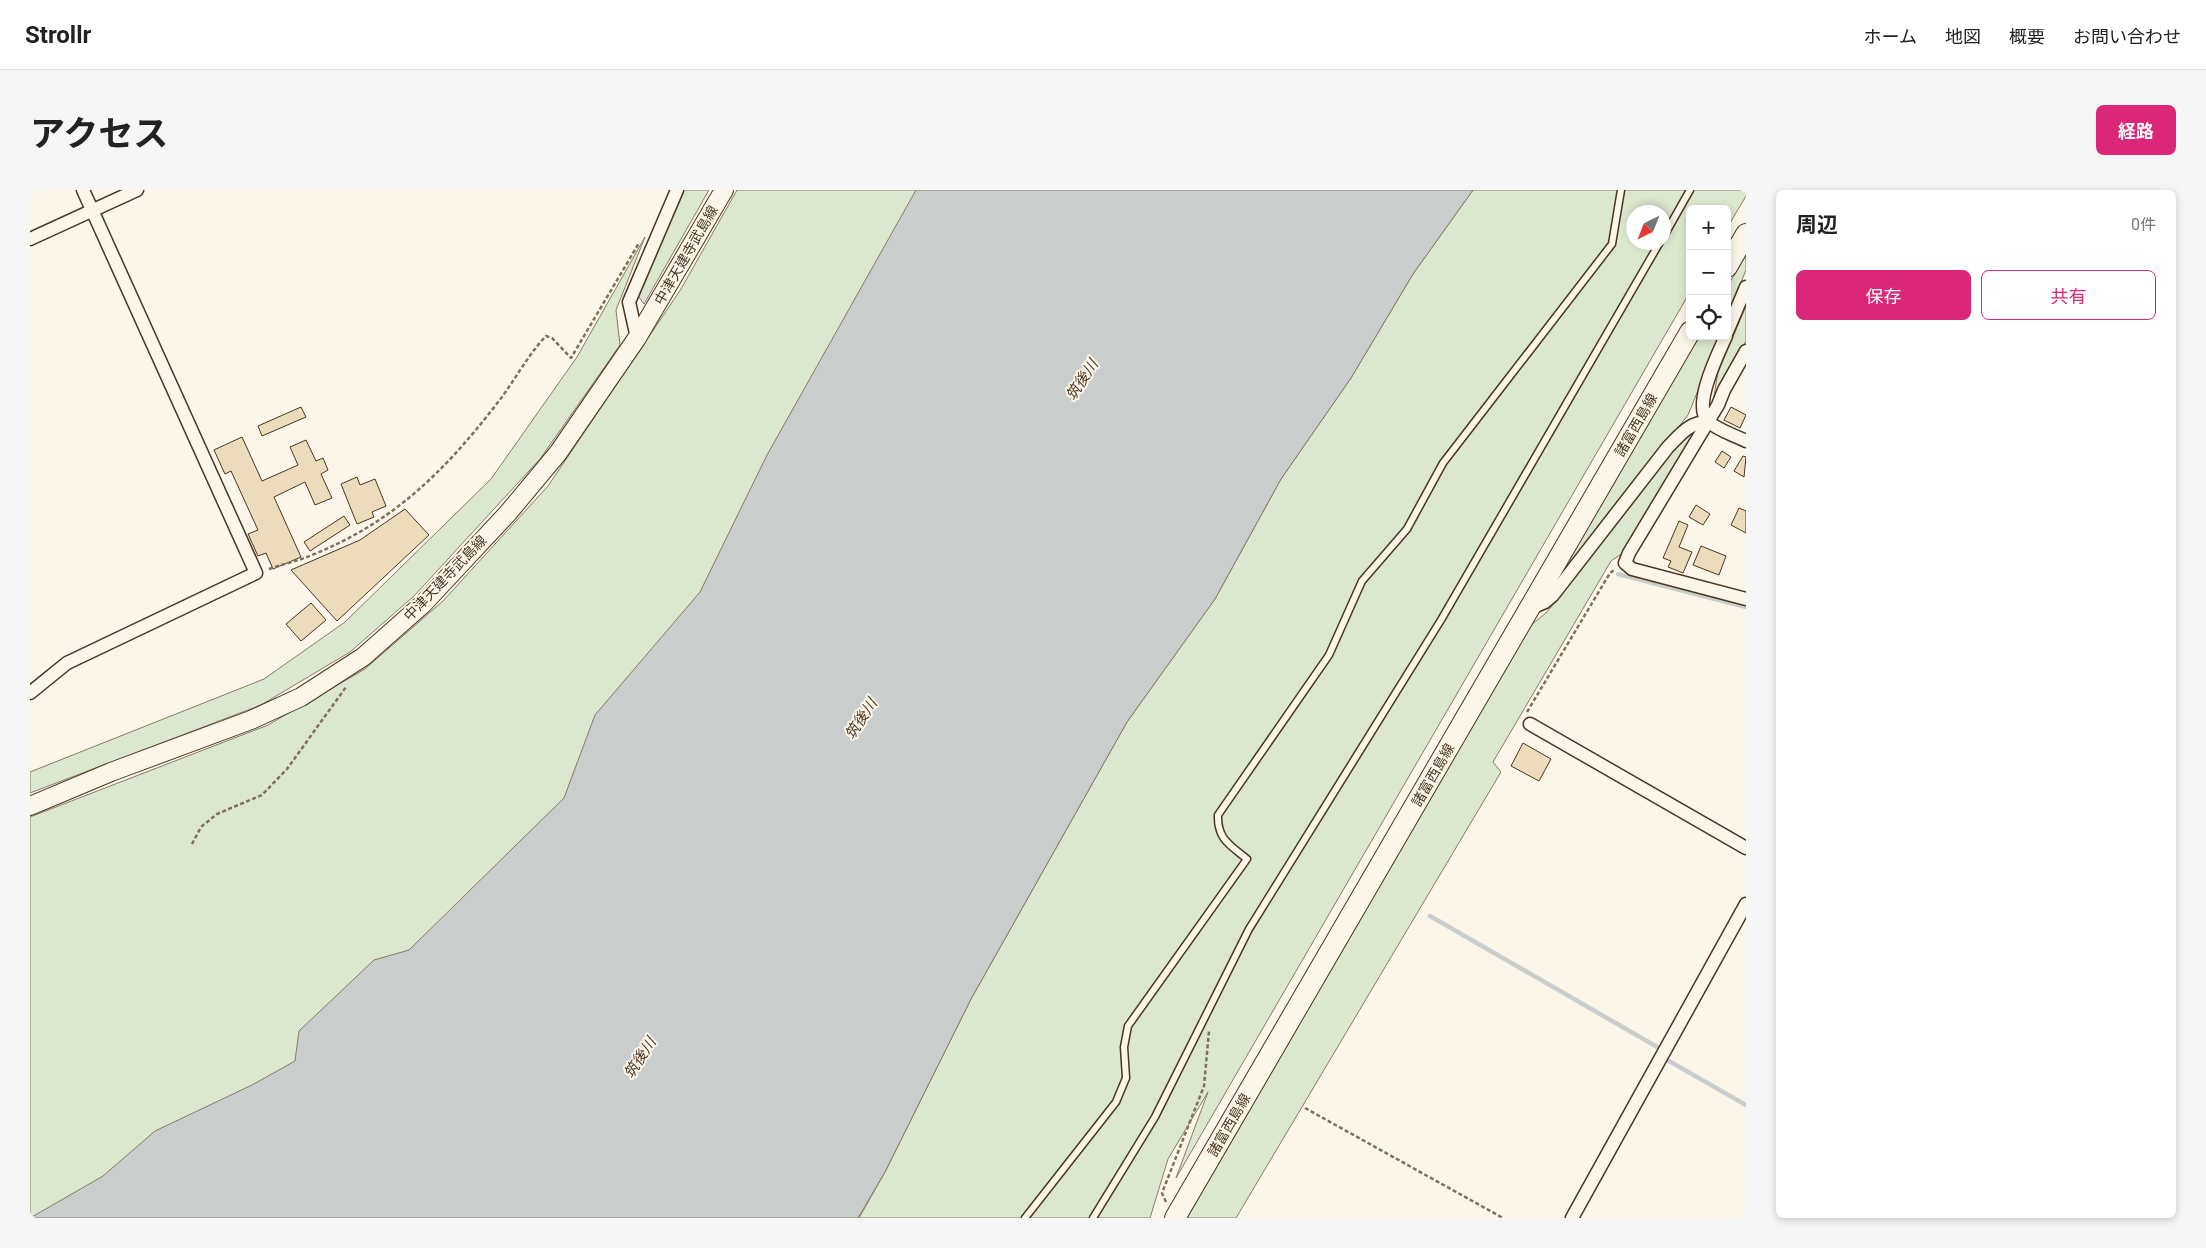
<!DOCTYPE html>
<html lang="ja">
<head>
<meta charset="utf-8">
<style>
  :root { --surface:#fff; --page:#f6f6f6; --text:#222; --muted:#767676; --line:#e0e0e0; --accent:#db2777 }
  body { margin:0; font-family:Roboto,"Noto Sans JP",sans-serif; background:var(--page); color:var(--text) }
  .controls { position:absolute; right:15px; top:15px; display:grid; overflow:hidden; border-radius:8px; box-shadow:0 2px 8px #0003 }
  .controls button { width:45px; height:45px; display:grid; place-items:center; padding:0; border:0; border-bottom:1px solid var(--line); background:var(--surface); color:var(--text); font:25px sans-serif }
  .compass { position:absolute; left:1596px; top:15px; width:45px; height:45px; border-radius:50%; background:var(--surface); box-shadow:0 2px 8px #0003; rotate:223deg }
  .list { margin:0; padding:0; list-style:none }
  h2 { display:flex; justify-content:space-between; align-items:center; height:65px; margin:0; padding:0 20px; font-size:21px }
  h2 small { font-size:16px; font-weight:400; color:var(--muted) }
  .actions { display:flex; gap:10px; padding:15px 20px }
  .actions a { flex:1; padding:11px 0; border:1px solid var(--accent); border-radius:8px; text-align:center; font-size:18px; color:var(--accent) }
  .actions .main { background:var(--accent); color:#fff }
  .icon { flex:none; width:28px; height:28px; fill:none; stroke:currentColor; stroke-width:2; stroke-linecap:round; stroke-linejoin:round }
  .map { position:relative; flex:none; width:1716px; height:1028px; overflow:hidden; border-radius:8px }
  header { display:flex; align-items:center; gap:30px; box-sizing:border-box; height:70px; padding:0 25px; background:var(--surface); border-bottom:1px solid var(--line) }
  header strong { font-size:24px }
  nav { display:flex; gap:28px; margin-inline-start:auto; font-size:18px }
  .intro { display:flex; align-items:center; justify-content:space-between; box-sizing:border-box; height:120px; padding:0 30px }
  h1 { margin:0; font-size:35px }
  .button { padding:12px 22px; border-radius:8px; background:var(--accent); color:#fff; font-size:18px; font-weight:700 }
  main { display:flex; gap:30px; padding:0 30px }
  aside { flex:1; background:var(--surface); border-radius:8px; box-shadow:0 2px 8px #0003 }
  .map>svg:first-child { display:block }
  .green { fill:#dce7d0; stroke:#887966; fill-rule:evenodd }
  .water { fill:#c9cecd; stroke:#887966 }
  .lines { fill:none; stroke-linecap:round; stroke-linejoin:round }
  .stream { stroke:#c9cecd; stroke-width:4.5 }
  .building { fill:#ecdcbc; stroke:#4a3520 }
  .service-casing { stroke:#4a3520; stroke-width:9 }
  .minor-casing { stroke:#4a3520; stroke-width:15 }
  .secondary-casing { stroke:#4a3520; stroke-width:20 }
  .primary-casing { stroke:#4a3520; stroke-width:22 }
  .path { stroke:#7f6f5c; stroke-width:2.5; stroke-dasharray:4 2.5; stroke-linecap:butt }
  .service { stroke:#fbf6e9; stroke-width:6 }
  .minor { stroke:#fbf6e9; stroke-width:12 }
  .secondary { stroke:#fbf6e9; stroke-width:18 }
  .primary { stroke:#fbf6e9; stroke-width:20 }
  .labels { text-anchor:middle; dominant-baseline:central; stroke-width:4; stroke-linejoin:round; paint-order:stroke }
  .street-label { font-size:14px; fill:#4a3520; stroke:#fbf6e9 }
  .water-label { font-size:15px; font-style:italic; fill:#4a3520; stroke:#fbf6e9 }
</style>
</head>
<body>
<header>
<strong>Strollr</strong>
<nav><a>ホーム</a><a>地図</a><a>概要</a><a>お問い合わせ</a></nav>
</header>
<div class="intro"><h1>アクセス</h1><a class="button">経路</a></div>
<main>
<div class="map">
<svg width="1716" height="1028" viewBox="0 0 1716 1028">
  <rect width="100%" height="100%" fill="#fbf6e9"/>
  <g class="green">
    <polygon points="653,0 679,0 614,114 606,103"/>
    <polygon points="707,0 918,0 755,288 452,752 58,1028 0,1028 0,627 238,535 335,479 413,411 518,296 651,99"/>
    <path d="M1443,0H1716V6L1697,38V19H1660V102L1146,988L1178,902L1138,969L1120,1028H829L855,982L941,809L1097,532L1185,409L1251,289L1321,188L1383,84ZM1604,22H1634V52H1604Z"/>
    <polygon points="615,47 586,120 590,155 510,269 384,406 320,462 231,515 0,603 0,582 234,489 315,432 461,289 547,167"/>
    <polygon points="1716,65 1716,80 1697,127 1697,97"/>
    <polygon points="1716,116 1716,151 1683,212 1688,182"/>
    <polygon points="1668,146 1690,146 1658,225 1527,390"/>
    <polygon points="1667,240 1593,363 1581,371 1463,572 1471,582 1206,1028 1157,1028 1501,435 1516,423 1652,249"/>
  </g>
  <polygon class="water" points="886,0 1443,0 1383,84 1321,188 1251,289 1185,409 1097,532 941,809 855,982 828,1028 0,1028 73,986 125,941 222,895 265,871 269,841 344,770 379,760 534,608 565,525 670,402 737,265"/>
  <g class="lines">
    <g class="stream">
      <polyline points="1588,384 1716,417"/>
      <polyline points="1400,726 1629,858"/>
      <polyline points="1639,871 1716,915"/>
    </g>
  </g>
  <g class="building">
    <polygon points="271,217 276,227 232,246 228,236"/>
    <polygon points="1701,217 1716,225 1710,238 1694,230"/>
    <polygon points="212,247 232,291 268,275 260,257 276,250 286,271 293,268 298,280 291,284 302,308 285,315 275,292 244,307 271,367 243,379 236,363 228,366 218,344 228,340 201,281 195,284 184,260"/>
    <polygon points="1692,261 1701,267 1694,278 1685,272"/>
    <polygon points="1713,266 1716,267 1714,287 1704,281"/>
    <polygon points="327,287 330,295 345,289 356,316 342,322 344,327 327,334 311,294"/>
    <polygon points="1666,315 1680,324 1673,335 1659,327"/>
    <polygon points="1709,318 1716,321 1716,343 1701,335"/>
    <polygon points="375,319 399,345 307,431 261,380 330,350"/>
    <polygon points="314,326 320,335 280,361 274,352"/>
    <polygon points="1649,331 1658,335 1649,357 1662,362 1653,383 1638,377 1641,371 1633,368"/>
    <polygon points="1671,356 1696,366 1689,385 1663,375"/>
    <polygon points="281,413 296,430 271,451 256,434"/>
    <polygon points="1493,553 1521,569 1509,591 1481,576"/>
  </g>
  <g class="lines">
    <g class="service-casing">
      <g id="service">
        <polyline points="1634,46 1660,0"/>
        <path d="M995,1028L1086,912L1096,888L1094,857L1098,836L1217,669C1200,655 1187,649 1188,625L1299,465L1332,391L1377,339L1413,273L1582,54L1591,0"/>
        <polyline points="1063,1028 1125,927 1219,739 1411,430 1630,52"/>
      </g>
    </g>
    <g class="minor-casing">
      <g id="minor">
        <polyline points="0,49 107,0"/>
        <polyline points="1697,142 1716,97"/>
        <path d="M1696,146C1688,164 1662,216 1678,231C1687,240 1704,245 1716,251"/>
        <polyline points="607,148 599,112 647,0"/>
        <polyline points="1716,161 1694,200 1688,215 1599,363 1595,373 1602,379 1716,409"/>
        <path d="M1501,418L1515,412L1523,405L1638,257C1650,245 1659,232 1678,232"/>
        <polyline points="0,503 37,473 226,383 53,0"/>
        <polyline points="1500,534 1716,658"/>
        <polyline points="1542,1028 1716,714"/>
      </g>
    </g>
    <g class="secondary-casing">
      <polyline id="secondary" points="0,616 81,582 221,530 271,507 333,467 393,414 478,323 528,263 607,148 694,0"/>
    </g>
    <g class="primary-casing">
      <g id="primary">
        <polyline points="1697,77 1716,44"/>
        <polyline points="1145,1028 1660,142"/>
      </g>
    </g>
    <g class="path">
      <path d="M239,379C253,374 268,371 282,365C362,333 413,283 465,216C483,194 496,167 516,146L522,148L541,168L609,53"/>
      <polyline points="1497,522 1580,383 1584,380"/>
      <polyline points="162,654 171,637 187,624 232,605 257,579 316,497"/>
      <polyline points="1275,918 1473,1028"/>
      <polyline points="1136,1012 1132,1003 1174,896 1179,841"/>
    </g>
    <use href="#service" class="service"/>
    <use href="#minor" class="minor"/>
    <use href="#secondary" class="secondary"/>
    <use href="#primary" class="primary"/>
  </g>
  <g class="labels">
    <g class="street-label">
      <text transform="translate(656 65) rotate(-60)">中津天建寺武島線</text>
      <text transform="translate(1606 235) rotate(-60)">諸富西島線</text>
      <text transform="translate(415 388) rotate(-46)">中津天建寺武島線</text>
      <text transform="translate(1403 585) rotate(-60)">諸富西島線</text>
      <text transform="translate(1199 935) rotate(-60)">諸富西島線</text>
    </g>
    <g class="water-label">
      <text transform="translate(1052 190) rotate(-57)">筑後川</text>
      <text transform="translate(831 529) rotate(-57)">筑後川</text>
      <text transform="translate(610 868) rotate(-57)">筑後川</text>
    </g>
  </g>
</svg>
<div class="controls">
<button>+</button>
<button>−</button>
<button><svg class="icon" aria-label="locate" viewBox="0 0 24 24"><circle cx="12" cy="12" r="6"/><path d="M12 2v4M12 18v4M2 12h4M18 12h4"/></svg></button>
</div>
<svg class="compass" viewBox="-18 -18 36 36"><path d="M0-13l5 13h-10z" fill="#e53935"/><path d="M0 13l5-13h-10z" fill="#767676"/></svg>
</div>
<aside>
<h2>周辺<small>0件</small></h2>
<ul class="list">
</ul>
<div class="actions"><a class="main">保存</a><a>共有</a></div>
</aside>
</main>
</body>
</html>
